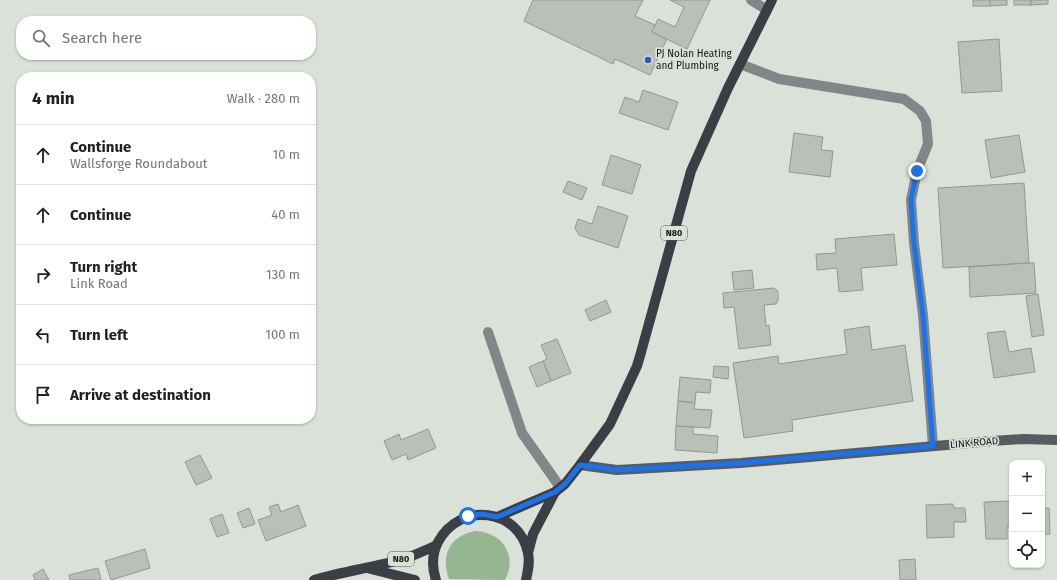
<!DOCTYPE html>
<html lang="en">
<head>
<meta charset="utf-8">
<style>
  :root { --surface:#fff; --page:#f2f2f2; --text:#202124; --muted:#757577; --line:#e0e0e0 }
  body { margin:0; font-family:"Fira Sans",sans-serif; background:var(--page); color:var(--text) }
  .controls { position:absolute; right:12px; bottom:12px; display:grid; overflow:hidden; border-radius:8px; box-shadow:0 1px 3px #0004 }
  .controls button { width:36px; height:36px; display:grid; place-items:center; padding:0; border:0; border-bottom:1px solid var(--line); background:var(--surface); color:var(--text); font:20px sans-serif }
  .stop { position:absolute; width:12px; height:12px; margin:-9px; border:3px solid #1a73e8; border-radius:50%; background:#fff }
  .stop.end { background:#1a73e8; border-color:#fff; box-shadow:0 1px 4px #0008 }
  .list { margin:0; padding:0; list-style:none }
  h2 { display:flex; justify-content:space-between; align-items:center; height:52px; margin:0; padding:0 16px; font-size:17px }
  h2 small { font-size:13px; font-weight:400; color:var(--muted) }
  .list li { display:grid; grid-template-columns:26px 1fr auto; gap:12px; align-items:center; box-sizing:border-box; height:60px; padding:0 16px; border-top:1px solid var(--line) }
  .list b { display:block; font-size:15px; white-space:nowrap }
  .list p { margin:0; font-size:13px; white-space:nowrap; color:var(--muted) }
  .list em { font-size:13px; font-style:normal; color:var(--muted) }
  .icon { flex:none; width:22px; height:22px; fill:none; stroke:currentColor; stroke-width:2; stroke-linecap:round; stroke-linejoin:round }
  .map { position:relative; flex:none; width:1057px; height:580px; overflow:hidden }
  .search { position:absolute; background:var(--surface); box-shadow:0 1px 3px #0004; left:16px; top:16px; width:300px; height:44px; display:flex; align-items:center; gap:10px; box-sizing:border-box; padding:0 14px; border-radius:16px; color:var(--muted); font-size:15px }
  .panel { position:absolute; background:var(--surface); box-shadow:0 1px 3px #0004; left:16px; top:72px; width:300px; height:352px; border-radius:16px }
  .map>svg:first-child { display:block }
  .grass { fill:#96b691 }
  .building { fill:#b9c0b7; stroke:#919890 }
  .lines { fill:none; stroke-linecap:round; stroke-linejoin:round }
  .lane { stroke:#838589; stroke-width:10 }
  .secondary { stroke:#595b61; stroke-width:10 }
  .primary { stroke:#3b3e45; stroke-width:10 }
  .route { stroke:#1a73e8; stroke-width:5 }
  .poi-dot { fill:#3155c5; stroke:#d9e1d8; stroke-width:1.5 }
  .labels { text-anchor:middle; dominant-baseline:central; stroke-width:3.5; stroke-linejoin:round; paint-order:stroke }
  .shield { fill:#d9e1d8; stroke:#4e524d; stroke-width:1 }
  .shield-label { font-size:9px; font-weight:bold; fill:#121411 }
  .poi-label { font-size:10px; fill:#121411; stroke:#d9e1d8; text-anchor:start }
  .street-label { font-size:10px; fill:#121411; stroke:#d9e1d8 }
</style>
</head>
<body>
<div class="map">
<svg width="1057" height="580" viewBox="0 0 1057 580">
  <rect width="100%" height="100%" fill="#d9e1d8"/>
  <path class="grass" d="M475,531C502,532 518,555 505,580L449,579C440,555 450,536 475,531Z"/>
  <g class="building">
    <polygon points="533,0 643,0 635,16 655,25 652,32 667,39 650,75 615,59 613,64 524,21"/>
    <polygon points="670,0 710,0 687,49 652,32 658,19 675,27 684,7"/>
    <rect x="973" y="0" width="17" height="6"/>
    <polygon points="990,0 1007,0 1007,5 990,6"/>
    <rect x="1014" y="0" width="17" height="5"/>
    <polygon points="1031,0 1048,0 1048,4 1031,5"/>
    <polygon points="999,39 1002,91 962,93 958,42"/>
    <polygon points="643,90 678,102 668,130 619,113 625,97 639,102"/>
    <polygon points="794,133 823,137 821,150 833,151 830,177 789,172"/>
    <polygon points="1019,135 1025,172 991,178 985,140"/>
    <polygon points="611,155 641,165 632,194 602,185"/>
    <polygon points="568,181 587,188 582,200 563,192"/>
    <polygon points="1024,183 1029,263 943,268 938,188"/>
    <polygon points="598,206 628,216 618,248 579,235 575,228 578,219 592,224"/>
    <polygon points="894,234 897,265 861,268 863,290 839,292 837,268 817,270 816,254 836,253 835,239"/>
    <polygon points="1029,263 1034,263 1036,293 970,297 969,267"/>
    <polygon points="752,270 754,288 734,290 732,272"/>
    <polygon points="774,288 778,291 778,300 776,304 764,305 766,326 769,325 771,345 739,349 734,307 724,308 723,293"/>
    <polygon points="1038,294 1044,335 1032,337 1026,296"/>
    <polygon points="606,300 611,312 590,321 585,310"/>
    <polygon points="869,326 872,350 905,345 913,401 792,420 793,431 744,438 733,363 778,356 779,364 847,354 844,330"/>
    <polygon points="1005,331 1009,352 1031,348 1035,372 994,378 987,333"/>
    <polygon points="557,339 571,373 551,381 543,361 547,359 541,345"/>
    <polygon points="543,361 551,381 537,387 529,367"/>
    <polygon points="714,366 729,367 728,379 713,377"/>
    <polygon points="680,377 711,380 710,393 696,392 695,403 678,401"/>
    <polygon points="678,401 695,403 694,409 712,410 710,428 676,426"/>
    <polygon points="676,426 693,427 693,434 718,436 717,453 675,450"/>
    <polygon points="428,429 436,448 408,460 406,454 392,460 384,441 399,434 401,440"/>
    <polygon points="200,455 212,478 196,485 185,462"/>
    <polygon points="1012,501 1012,526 1007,526 1007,539 986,539 984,502"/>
    <polygon points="278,504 281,512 298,505 306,526 266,541 258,520 272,515 269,507"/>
    <polygon points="953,504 954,508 965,508 966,522 954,522 954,537 927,538 926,505"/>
    <polygon points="249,508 255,524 243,528 237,513"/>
    <polygon points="1042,508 1049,508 1050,534 1042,534"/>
    <polygon points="222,514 229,533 217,537 210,519"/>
    <polygon points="145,549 150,568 111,580 105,561"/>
    <polygon points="915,559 916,580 900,580 899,560"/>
    <polygon points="98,568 101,580 70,580 69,575"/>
    <polygon points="43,569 49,580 35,580 33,575"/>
  </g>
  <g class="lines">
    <g class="lane">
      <polyline points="751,0 767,10"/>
      <polyline points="740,64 779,79 904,99 920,111 926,121 928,144 917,171 911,200 914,243 923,315 933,446"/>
      <polyline points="488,332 522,433 560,487"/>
    </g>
    <polyline class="secondary" points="580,465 617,470 741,463 992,441 1023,439 1057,440"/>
    <g class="primary">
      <polyline points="497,517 555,492 565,484 580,465 610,424 637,366 640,356 691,171 728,88 772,0"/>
      <polyline points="528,553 533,534 555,492"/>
      <polyline points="367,568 415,580"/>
      <path d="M314,580C345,571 376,567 407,558C417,554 426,550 435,546"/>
      <path d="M436,580C432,568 432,554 438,542C460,501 519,508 528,553C530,562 528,571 526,580"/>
    </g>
  </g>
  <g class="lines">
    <polyline class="route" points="468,516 482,514 497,517 555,492 565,484 580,465 617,470 741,463 933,446 923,315 914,243 911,200 917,171"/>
  </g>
  <circle class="poi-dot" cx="648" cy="60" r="4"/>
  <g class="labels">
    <g class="shield">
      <rect x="661" y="226" width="26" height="14" rx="3"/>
      <rect x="388" y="552" width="26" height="14" rx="3"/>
    </g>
    <g class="shield-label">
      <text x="674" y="233">N80</text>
      <text x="401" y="559">N80</text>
    </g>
    <g class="poi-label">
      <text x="656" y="54">PJ Nolan Heating<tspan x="656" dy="12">and Plumbing</tspan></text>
    </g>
    <g class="street-label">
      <text transform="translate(974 443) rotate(-5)">LINK ROAD</text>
    </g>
  </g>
</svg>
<div class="controls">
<button>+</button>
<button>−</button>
<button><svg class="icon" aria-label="locate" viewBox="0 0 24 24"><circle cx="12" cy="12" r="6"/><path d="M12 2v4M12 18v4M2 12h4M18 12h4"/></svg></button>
</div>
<div class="stop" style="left:468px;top:516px"></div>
<div class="stop end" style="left:917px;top:171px"></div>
<div class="search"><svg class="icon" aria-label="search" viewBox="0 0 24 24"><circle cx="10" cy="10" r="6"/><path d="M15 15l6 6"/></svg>Search here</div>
<section class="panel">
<h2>4 min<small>Walk · 280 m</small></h2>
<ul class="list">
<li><svg class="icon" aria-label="ahead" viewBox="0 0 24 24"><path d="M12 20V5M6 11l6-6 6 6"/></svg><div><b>Continue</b><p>Wallsforge Roundabout</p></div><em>10 m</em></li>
<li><svg class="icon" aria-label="ahead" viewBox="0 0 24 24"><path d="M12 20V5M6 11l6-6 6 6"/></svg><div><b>Continue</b></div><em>40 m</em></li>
<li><svg class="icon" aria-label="right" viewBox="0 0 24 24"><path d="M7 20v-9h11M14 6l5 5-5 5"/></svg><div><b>Turn right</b><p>Link Road</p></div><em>130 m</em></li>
<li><svg class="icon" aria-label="left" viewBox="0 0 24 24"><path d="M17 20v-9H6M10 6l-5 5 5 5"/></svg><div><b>Turn left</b></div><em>100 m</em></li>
<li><svg class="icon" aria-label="arrive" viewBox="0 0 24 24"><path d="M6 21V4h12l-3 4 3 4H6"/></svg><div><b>Arrive at destination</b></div></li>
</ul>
</section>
</div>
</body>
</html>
